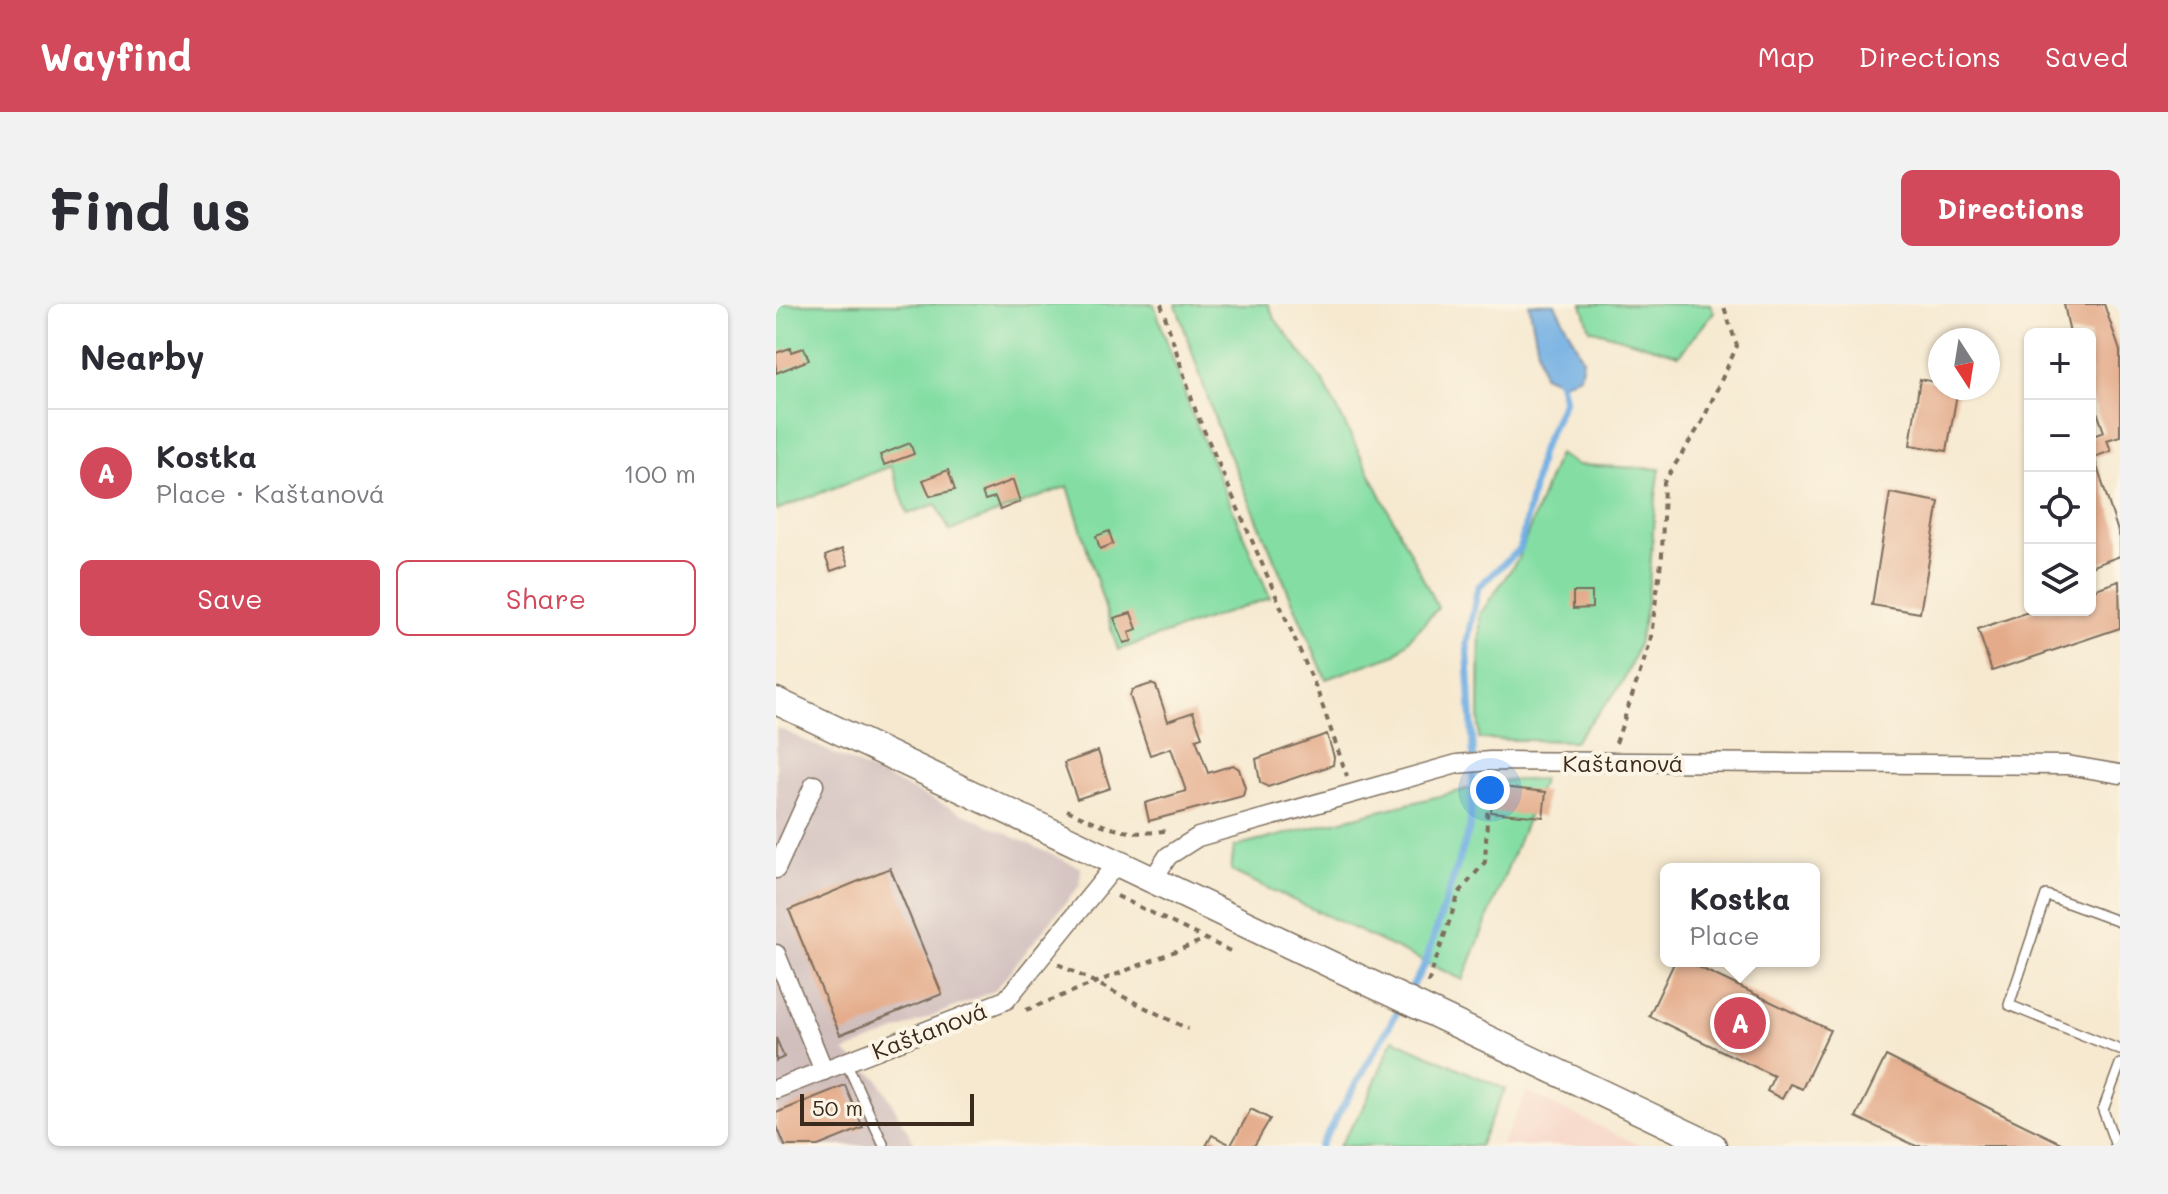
<!DOCTYPE html>
<html lang="en">
<head>
<meta charset="utf-8">
<style>
  :root { --surface:#fff; --page:#f2f2f3; --text:#2b2b33; --muted:#7c7c81; --line:#e1e1e2; --accent:#d1495b }
  body { margin:0; font-family:Mali,sans-serif; background:var(--page); color:var(--text) }
  .controls { position:absolute; right:24px; top:24px; display:grid; overflow:hidden; border-radius:12px; box-shadow:0 2px 6px #0004 }
  .controls button { width:72px; height:72px; display:grid; place-items:center; padding:0; border:0; border-bottom:2px solid var(--line); background:var(--surface); color:var(--text); font:40px sans-serif }
  .compass { position:absolute; left:1152px; top:24px; width:72px; height:72px; border-radius:50%; background:var(--surface); box-shadow:0 2px 6px #0004; rotate:168deg }
  .scale { position:absolute; left:24px; bottom:20px; width:174px; box-sizing:border-box; padding-left:8px; border:4px solid #3b2a1e; border-top:0; font-size:22px; line-height:28px; white-space:nowrap; color:#3b2a1e; -webkit-text-stroke:6px #fcf5e5; paint-order:stroke }
  .you { position:absolute; left:714px; top:486px; width:28px; height:28px; margin:-20px; border:6px solid #fff; border-radius:50%; background:#1a73e8; box-shadow:0 0 0 12px #1a73e833 }
  .badge { display:grid; place-items:center; width:52px; height:52px; border-radius:50%; background:var(--accent); color:#fff; font-size:26px; font-weight:700 }
  .pin { position:absolute; translate:-50% -50%; border:4px solid #fff; box-shadow:0 2px 8px #0006 }
  .popup { position:absolute; left:884px; top:559px; width:160px; height:104px; box-sizing:border-box; display:grid; place-content:center; border-radius:12px; background:var(--surface); filter:drop-shadow(0 2px 6px #0005); font-size:26px; white-space:nowrap; color:var(--muted) }
  .popup b { font-size:30px; color:var(--text) }
  .popup::after { content:''; position:absolute; left:50%; top:100%; margin-left:-16px; border:16px solid transparent; border-top-color:var(--surface) }
  .list { margin:0; padding:0; list-style:none }
  h2 { display:flex; justify-content:space-between; align-items:center; height:104px; margin:0; padding:0 32px; font-size:34px }
  h2 small { font-size:26px; font-weight:400; color:var(--muted) }
  .list li { display:grid; grid-template-columns:52px 1fr auto; gap:24px; align-items:center; box-sizing:border-box; height:128px; padding:0 32px; border-top:2px solid var(--line) }
  .list b { display:block; font-size:30px; white-space:nowrap }
  .list p { margin:0; font-size:26px; white-space:nowrap; color:var(--muted) }
  .list em { font-size:26px; font-style:normal; color:var(--muted) }
  .actions { display:flex; gap:16px; padding:24px 32px }
  .actions a { flex:1; padding:18px 0; border:2px solid var(--accent); border-radius:12px; text-align:center; font-size:28px; color:var(--accent) }
  .actions .main { background:var(--accent); color:#fff }
  .icon { flex:none; width:44px; height:44px; fill:none; stroke:currentColor; stroke-width:2; stroke-linecap:round; stroke-linejoin:round }
  .map { position:relative; flex:none; width:1344px; height:842px; overflow:hidden; border-radius:12px }
  header { display:flex; align-items:center; gap:48px; box-sizing:border-box; height:112px; padding:0 40px; background:var(--accent); color:#fff }
  header strong { font-size:38px }
  nav { display:flex; gap:44px; margin-inline-start:auto; font-size:28px }
  .intro { display:flex; align-items:center; justify-content:space-between; box-sizing:border-box; height:192px; padding:0 48px }
  h1 { margin:0; font-size:56px }
  .button { padding:20px 36px; border-radius:12px; background:var(--accent); color:#fff; font-size:28px; font-weight:700 }
  main { display:flex; gap:48px; padding:0 48px }
  aside { flex:1; background:var(--surface); border-radius:12px; box-shadow:0 2px 6px #0004 }
  .map>svg:first-child { display:block }
  .built { fill:#f6d2c4 }
  .industrial { fill:#d1bfbe }
  .green { fill:#84dea4; stroke:#608461; stroke-width:2 }
  .water { fill:#70aee3; stroke:#566c80; stroke-width:2 }
  .lines { fill:none; stroke-linecap:round; stroke-linejoin:round }
  .stream { stroke:#70aee3; stroke-width:7 }
  .building { fill:#e4ab8a }
  .lane-casing { stroke:#7c6d5c; stroke-width:12 }
  .street-casing { stroke:#7c6d5c; stroke-width:21 }
  .secondary-casing { stroke:#7c6d5c; stroke-width:29 }
  .path { stroke:#7c6d5c; stroke-width:4; stroke-dasharray:6 6; stroke-linecap:butt }
  .lane { stroke:#fff; stroke-width:9 }
  .street { stroke:#fff; stroke-width:18 }
  .secondary { stroke:#fff; stroke-width:26 }
  .labels { text-anchor:middle; dominant-baseline:central; stroke-width:8; stroke-linejoin:round; paint-order:stroke }
  .street-label { font-size:24px; fill:#3b2a1e; stroke:#fcf5e5 }
</style>
</head>
<body>
<header>
<strong>Wayfind</strong>
<nav><a>Map</a><a>Directions</a><a>Saved</a></nav>
</header>
<div class="intro"><h1>Find us</h1><a class="button">Directions</a></div>
<main>
<aside>
<h2>Nearby<small></small></h2>
<ul class="list">
<li><span class="badge">A</span><div><b>Kostka</b><p>Place · Kaštanová</p></div><em>100 m</em></li>
</ul>
<div class="actions"><a class="main">Save</a><a>Share</a></div>
</aside>
<div class="map">
<svg width="1344" height="842" viewBox="0 0 1344 842">
  <rect width="100%" height="100%" fill="#fcf5e5"/>
  <filter id="ink" filterUnits="userSpaceOnUse"><feTurbulence type="fractalNoise" baseFrequency=".0125" numOctaves="2"/><feDisplacementMap in="SourceGraphic" scale="16" xChannelSelector="R" yChannelSelector="G"/><feConvolveMatrix kernelMatrix="1 2 1 2 8 2 1 2 1" color-interpolation-filters="sRGB"/></filter>
  <filter id="wash" filterUnits="userSpaceOnUse"><feTurbulence type="fractalNoise" baseFrequency=".006" numOctaves="4" result="noise"/><feDisplacementMap in="SourceGraphic" scale="32" xChannelSelector="R" yChannelSelector="G"/><feGaussianBlur stdDeviation="1.8" result="paint"/><feColorMatrix in="noise" values="0 0 0 0 0 0 0 0 0 0 0 0 0 0 0 0 0 1.4 0 .05"/><feComposite in="paint" operator="in"/></filter>
  <g filter="url(#wash)">
    <rect width="100%" height="100%" fill="#f6e9d0"/>
    <polygon class="built" points="751,788 865,842 725,842"/>
    <polygon class="industrial" points="0,423 305,564 304,581 218,687 68,748 102,775 140,842 0,842"/>
    <g class="green">
      <polygon points="0,0 378,0 414,105 494,294 342,346 292,182 174,227 160,200 132,210 115,162 0,206"/>
      <polygon points="400,0 492,0 499,15 547,77 662,304 620,350 550,375 442,124"/>
      <polygon points="806,0 934,0 938,8 903,51 814,25"/>
      <path d="M782,150L801,161L884,165C871,232 881,303 852,367C841,392 815,415 799,437L703,435L704,310L742,255Z"/>
      <polygon points="767,475 687,676 455,567 458,543 724,477"/>
      <polygon points="617,735 729,785 703,842 563,842 588,803"/>
    </g>
    <polygon class="water" points="753,0 779,0 807,55 804,72 786,79 767,71"/>
    <g class="lines">
      <polyline class="stream" points="544,842 649,660 694,523 698,459 691,339 702,283 744,245 765,147 788,96 782,72"/>
    </g>
    <g id="blocks">
      <g class="building">
        <polygon points="1288,0 1328,0 1344,47 1344,132 1331,136 1335,147 1318,153 1344,234 1344,252 1314,263 1314,133 1328,128 1314,87 1314,30 1294,30"/>
        <polygon points="14,44 15,48 28,44 33,56 0,69 0,49"/>
        <polygon points="1144,75 1164,79 1164,84 1182,84 1171,147 1134,141"/>
        <polygon points="134,139 138,150 108,161 104,151"/>
        <polygon points="172,166 179,186 154,192 147,176"/>
        <polygon points="237,176 244,198 224,206 219,193 209,196 206,188"/>
        <polygon points="1114,189 1163,198 1144,309 1096,301"/>
        <polygon points="333,227 337,240 324,245 320,232"/>
        <polygon points="66,245 72,261 55,267 49,252"/>
        <polygon points="1343,277 1344,324 1216,367 1202,325 1258,306 1314,306 1314,287"/>
        <polygon points="797,288 816,288 816,304 797,305"/>
        <polygon points="355,309 361,325 353,328 356,337 348,339 338,314"/>
        <polygon points="375,380 380,382 392,417 417,408 426,433 420,435 432,469 457,461 463,465 469,484 467,492 373,517 369,499 410,487 395,444 374,451 354,392 356,386"/>
        <polygon points="551,430 558,453 557,461 492,483 484,478 480,455"/>
        <polygon points="322,447 334,484 301,495 288,459"/>
        <polygon points="717,482 770,488 767,513 715,508"/>
        <polygon points="114,564 166,690 64,731 13,606"/>
        <polygon points="899,657 910,657 1054,726 1026,785 1014,780 1006,795 991,787 998,772 873,712"/>
        <polygon points="0,734 8,753 0,757"/>
        <polygon points="1110,752 1219,807 1291,842 1140,842 1080,813"/>
        <polygon points="69,781 87,824 42,842 9,842 0,820 0,809"/>
        <polygon points="475,805 494,815 478,842 430,842 436,831 455,841"/>
      </g>
    </g>
  </g>
  <g filter="url(#ink)">
    <use href="#blocks" fill-opacity="0" stroke="#7c6d5c" stroke-width="2"/>
    <g class="lines">
      <g class="lane-casing">
        <g id="lane">
          <polyline points="1344,618 1270,591 1233,701 1344,746"/>
          <polyline points="70,758 108,842"/>
          <polyline points="1340,842 1327,806 1344,760"/>
        </g>
      </g>
      <g class="street-casing">
        <g id="street">
          <polyline points="0,565 38,481"/>
          <polyline points="377,575 392,552 422,533 681,460 714,457 1291,461 1344,470"/>
          <polyline points="0,650 48,767"/>
          <polyline points="0,785 230,696 342,558"/>
        </g>
      </g>
      <g class="secondary-casing">
        <polyline id="secondary" points="0,397 937,842"/>
      </g>
      <g class="path">
        <polyline points="385,0 420,108 541,386 571,472"/>
        <polyline points="840,439 874,339 886,251 888,178 926,118 961,42 947,0"/>
        <path d="M291,506C330,523 350,534 393,526"/>
        <polyline points="341,592 454,647"/>
        <polyline points="282,660 412,725"/>
        <polyline points="652,679 683,589 709,558 713,475"/>
        <polyline points="250,706 430,635"/>
      </g>
      <use href="#lane" class="lane"/>
      <use href="#street" class="street"/>
      <use href="#secondary" class="secondary"/>
    </g>
  </g>
  <g class="labels">
    <g class="street-label">
      <text x="847" y="458">Kaštanová</text>
      <text transform="translate(153 726) rotate(-21)">Kaštanová</text>
    </g>
  </g>
</svg>
<div class="controls">
<button>+</button>
<button>−</button>
<button><svg class="icon" aria-label="locate" viewBox="0 0 24 24"><circle cx="12" cy="12" r="6"/><path d="M12 2v4M12 18v4M2 12h4M18 12h4"/></svg></button>
<button><svg class="icon" aria-label="layers" viewBox="0 0 24 24"><path d="M12 4l9 5-9 5-9-5zM3 14l9 5 9-5"/></svg></button>
</div>
<svg class="compass" viewBox="-18 -18 36 36"><path d="M0-13l5 13h-10z" fill="#e53935"/><path d="M0 13l5-13h-10z" fill="#7c7c81"/></svg>
<div class="scale">50 m</div>
<div class="you"></div>
<div class="pin badge" style="left:964px;top:719px">A</div>
<div class="popup"><b>Kostka</b>Place</div>
</div>
</main>
</body>
</html>
